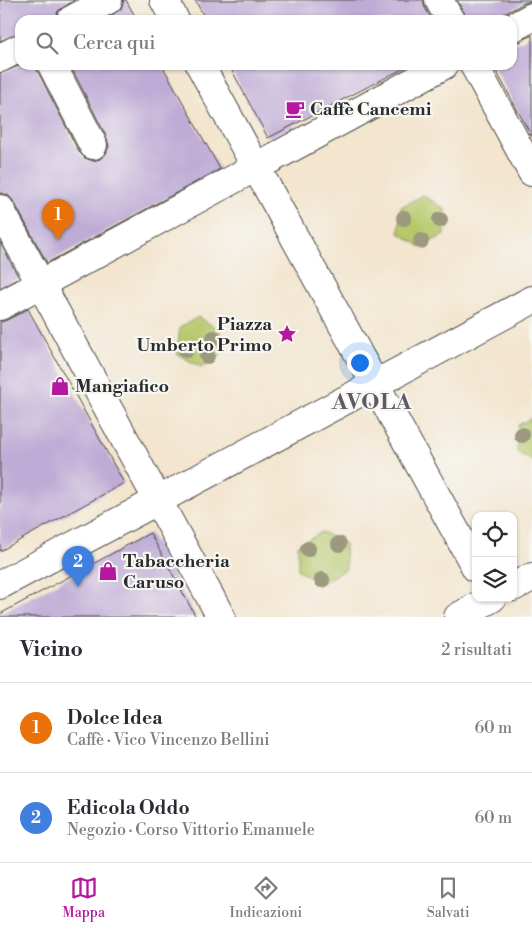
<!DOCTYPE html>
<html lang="it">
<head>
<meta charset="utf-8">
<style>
  :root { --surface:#fff; --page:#f2f2f3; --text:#2b2b33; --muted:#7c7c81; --line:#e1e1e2; --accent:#b5179e }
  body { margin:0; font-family:"Libre Bodoni",serif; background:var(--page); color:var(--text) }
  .controls { position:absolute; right:15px; bottom:15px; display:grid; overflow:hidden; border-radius:10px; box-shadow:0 1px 4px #0004 }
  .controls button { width:45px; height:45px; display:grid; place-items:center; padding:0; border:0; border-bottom:1px solid var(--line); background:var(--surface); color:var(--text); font:25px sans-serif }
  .you { position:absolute; left:359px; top:362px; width:18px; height:18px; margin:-12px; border:4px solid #fff; border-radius:50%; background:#1a73e8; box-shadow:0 0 0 8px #1a73e833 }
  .badge { display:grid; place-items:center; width:32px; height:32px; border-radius:50%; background:var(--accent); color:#fff; font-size:16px; font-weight:700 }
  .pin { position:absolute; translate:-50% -41px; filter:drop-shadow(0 1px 2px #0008) }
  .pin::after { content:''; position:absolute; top:26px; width:18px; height:15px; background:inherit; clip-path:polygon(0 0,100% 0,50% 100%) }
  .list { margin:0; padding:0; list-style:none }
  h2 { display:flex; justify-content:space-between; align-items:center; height:65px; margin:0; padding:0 20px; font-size:21px }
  h2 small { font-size:16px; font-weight:400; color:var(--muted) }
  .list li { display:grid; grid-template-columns:32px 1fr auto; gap:15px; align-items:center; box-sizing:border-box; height:90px; padding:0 20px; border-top:1px solid var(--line) }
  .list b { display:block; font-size:19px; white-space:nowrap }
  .list p { margin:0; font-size:16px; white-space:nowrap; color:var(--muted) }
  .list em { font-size:16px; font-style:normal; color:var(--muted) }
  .icon { flex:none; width:28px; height:28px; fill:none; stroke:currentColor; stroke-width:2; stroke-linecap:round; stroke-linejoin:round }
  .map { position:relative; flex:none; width:532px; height:617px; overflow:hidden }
  .search { position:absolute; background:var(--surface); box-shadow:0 1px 4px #0004; left:15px; right:15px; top:15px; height:55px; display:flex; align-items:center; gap:12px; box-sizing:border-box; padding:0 18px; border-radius:15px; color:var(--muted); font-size:19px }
  .sheet { height:245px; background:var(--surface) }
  nav { display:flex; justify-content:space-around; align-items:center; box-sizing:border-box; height:70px; border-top:1px solid var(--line); background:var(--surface); font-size:14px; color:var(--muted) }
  nav a { display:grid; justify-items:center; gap:2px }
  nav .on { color:var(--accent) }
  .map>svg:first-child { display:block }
  .green { fill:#b6c86b; stroke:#707a4b }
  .building { fill:#bfacd6 }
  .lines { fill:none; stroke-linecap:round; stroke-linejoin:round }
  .street-casing { stroke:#494743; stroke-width:30 }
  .secondary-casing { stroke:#494743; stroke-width:30 }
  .street { stroke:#fff; stroke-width:28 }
  .secondary { stroke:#fff; stroke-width:28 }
  .tree { fill:#9c997f }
  .labels { text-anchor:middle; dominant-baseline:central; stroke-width:4.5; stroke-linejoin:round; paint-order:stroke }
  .poi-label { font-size:18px; font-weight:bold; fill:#2b2b2b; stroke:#f6f6f2; text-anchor:start }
  .district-label { font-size:22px; font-weight:bold; letter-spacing:1px; fill:#5f5867; stroke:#f6f6f2 }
</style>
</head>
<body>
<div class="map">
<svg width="532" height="617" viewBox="0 0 532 617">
  <rect width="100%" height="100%" fill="#f6f6f2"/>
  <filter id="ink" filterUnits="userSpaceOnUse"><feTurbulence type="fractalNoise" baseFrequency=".02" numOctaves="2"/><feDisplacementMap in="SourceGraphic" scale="10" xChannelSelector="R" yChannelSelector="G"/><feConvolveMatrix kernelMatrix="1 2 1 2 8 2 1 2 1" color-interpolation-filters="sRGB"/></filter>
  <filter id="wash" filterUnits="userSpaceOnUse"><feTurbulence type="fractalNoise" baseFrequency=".0096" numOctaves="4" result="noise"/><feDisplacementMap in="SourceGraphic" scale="20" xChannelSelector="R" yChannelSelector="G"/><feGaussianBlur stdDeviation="1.12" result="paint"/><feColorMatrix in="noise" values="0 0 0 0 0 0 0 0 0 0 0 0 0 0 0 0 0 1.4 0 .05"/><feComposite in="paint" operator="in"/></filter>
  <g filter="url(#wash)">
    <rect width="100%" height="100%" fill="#f3e5ce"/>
    <g class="green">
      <polygon points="423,195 445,209 444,235 421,247 399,233 401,207"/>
      <polygon points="198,317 220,330 220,356 201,367 177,354 180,327"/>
      <polygon points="532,418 532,461 517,452 518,425"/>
      <polygon points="322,532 345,544 346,569 319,584 298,570 298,545"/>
    </g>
    <g id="blocks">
      <g class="building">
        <polygon points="0,0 75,0 58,11 55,20 20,20 20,33 0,41"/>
        <polygon points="124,0 126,0 137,20 104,20 121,9"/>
        <polygon points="195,0 423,0 425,8 432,20 206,20"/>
        <polygon points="457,0 532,0 532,1 524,3 504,14 499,20 466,20 464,12"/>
        <polygon points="532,35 532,137 493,65 512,65 512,44 520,42"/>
        <polygon points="21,65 36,65 38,72 79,152 85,158 93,161 100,159 106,154 109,146 107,138 70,65 162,65 220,169 47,263 14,202 8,195 0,193 0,73"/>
        <polygon points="229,65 410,65 268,138"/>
        <polygon points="0,242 19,278 0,288"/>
        <polygon points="28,309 124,483 0,551 0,322 7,320"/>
        <polygon points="150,533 196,617 0,617 0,614"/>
      </g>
    </g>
  </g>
  <g filter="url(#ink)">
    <use href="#blocks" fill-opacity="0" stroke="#494743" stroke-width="1"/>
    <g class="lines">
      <g class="street-casing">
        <g id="street">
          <polyline points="439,0 450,20"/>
          <polyline points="71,20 108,0"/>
          <polyline points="512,28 532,17"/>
          <polyline points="0,58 20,48"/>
          <polyline points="52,65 93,145"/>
          <polyline points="474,65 532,172"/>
          <polyline points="0,209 221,617"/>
          <polyline points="0,306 444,65"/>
          <polyline points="375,384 476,568"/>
          <polyline points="513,587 532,577"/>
          <polyline points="458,617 492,598"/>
        </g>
      </g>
      <g class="secondary-casing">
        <g id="secondary">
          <polyline points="164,0 175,20"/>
          <polyline points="200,65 375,384"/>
          <polyline points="0,585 532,300"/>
        </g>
      </g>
      <use href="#street" class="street"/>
      <use href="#secondary" class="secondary"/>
    </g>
    <g class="tree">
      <circle cx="404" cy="218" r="8"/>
      <circle cx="440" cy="220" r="8"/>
      <circle cx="421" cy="241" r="8"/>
      <circle cx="214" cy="338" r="8"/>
      <circle cx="186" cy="350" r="8"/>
      <circle cx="207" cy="356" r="8"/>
      <circle cx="522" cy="435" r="8"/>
      <circle cx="339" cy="544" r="8"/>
      <circle cx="308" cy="549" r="8"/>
      <circle cx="322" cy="580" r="8"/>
    </g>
  </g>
  <defs>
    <g id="cafe-bare" transform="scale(1.5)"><path d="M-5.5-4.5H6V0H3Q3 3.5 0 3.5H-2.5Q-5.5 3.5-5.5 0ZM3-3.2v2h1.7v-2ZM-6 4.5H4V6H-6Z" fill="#b5179e" stroke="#f6f6f2" stroke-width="2.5" paint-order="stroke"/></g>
    <g id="sight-bare" transform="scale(1.5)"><path d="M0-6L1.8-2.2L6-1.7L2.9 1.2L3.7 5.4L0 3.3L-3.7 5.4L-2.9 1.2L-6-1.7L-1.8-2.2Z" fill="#b5179e" stroke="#f6f6f2" stroke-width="2.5" paint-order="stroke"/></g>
    <g id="shop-bare" transform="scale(1.5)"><path d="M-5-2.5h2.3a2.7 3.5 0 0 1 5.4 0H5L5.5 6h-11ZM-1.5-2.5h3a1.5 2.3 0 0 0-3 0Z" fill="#b5179e" stroke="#f6f6f2" stroke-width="2.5" paint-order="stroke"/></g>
  </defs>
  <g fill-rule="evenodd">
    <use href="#cafe-bare" x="295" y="109"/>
    <use href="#sight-bare" x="287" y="334"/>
    <use href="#shop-bare" x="60" y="386"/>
    <use href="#shop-bare" x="108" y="571"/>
  </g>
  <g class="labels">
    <g class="poi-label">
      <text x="310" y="109">Caffè Cancemi</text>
      <text x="272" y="324" text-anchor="end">Piazza<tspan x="272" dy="21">Umberto Primo</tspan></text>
      <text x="75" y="386">Mangiafico</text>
      <text x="123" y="561">Tabaccheria<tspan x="123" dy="21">Caruso</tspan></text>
    </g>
    <g class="district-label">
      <text x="372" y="402">AVOLA</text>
    </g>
  </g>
</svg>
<div class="controls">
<button><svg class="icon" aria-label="locate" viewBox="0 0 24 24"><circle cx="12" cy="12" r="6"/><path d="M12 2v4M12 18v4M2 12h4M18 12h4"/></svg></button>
<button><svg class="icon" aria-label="layers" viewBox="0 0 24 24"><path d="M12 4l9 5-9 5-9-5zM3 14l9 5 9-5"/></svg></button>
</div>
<div class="you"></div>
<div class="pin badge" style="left:58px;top:240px;background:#e8710a">1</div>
<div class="pin badge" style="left:78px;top:587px;background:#3f7fe0">2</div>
<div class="search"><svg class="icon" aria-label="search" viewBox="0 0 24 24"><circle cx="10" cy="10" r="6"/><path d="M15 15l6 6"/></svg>Cerca qui</div>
</div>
<section class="sheet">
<h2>Vicino<small>2 risultati</small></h2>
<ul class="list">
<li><span class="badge" style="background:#e8710a">1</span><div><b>Dolce Idea</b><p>Caffè · Vico Vincenzo Bellini</p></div><em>60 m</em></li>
<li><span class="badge" style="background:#3f7fe0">2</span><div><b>Edicola Oddo</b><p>Negozio · Corso Vittorio Emanuele</p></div><em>60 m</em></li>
</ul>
</section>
<nav>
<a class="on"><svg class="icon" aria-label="map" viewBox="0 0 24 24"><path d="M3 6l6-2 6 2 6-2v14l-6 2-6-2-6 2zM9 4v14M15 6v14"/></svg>Mappa</a>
<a><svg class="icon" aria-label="directions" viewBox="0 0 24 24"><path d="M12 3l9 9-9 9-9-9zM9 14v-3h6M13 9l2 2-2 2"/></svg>Indicazioni</a>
<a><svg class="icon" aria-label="saved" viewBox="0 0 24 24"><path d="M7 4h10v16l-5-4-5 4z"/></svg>Salvati</a>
</nav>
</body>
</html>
